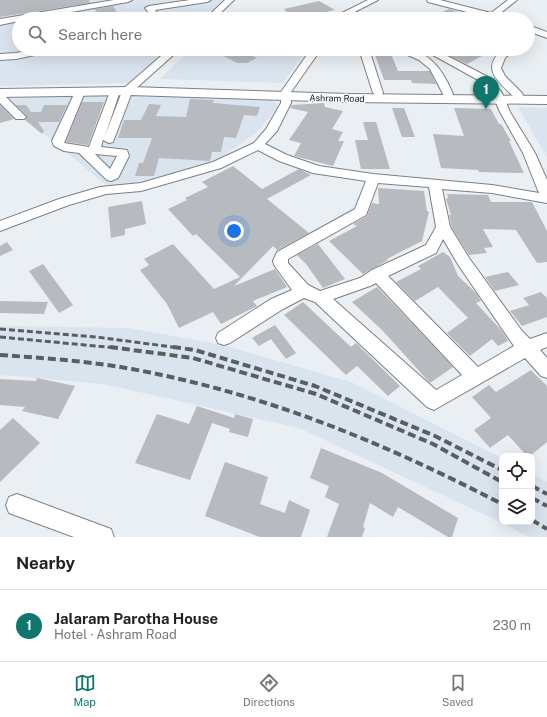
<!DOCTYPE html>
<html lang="en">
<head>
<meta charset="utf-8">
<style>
  :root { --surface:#fff; --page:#f6f6f6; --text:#222; --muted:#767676; --line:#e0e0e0; --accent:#0f766e }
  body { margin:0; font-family:"Public Sans",sans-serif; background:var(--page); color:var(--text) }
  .controls { position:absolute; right:12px; bottom:12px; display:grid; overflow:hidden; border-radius:8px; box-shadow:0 4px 16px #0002 }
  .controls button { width:36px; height:36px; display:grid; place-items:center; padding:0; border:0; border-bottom:1px solid var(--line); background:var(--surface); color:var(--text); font:20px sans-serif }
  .you { position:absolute; left:234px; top:231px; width:14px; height:14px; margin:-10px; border:3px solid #fff; border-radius:50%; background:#1a73e8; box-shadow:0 0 0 6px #1a73e833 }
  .badge { display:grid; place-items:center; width:26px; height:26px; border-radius:50%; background:var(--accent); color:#fff; font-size:13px; font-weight:700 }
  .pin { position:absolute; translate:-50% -33px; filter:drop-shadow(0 1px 2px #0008) }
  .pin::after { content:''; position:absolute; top:21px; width:14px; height:12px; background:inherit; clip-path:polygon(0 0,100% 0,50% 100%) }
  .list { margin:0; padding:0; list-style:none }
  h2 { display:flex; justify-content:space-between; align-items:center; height:52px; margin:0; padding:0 16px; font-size:17px }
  h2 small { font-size:13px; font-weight:400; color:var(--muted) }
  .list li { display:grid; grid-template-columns:26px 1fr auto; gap:12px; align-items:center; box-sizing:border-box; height:72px; padding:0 16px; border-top:1px solid var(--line) }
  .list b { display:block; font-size:15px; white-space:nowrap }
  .list p { margin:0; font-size:13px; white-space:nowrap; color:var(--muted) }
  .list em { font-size:13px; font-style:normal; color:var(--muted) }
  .icon { flex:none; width:22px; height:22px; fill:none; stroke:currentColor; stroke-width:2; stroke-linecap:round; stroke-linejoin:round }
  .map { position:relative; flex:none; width:547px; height:537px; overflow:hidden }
  .search { position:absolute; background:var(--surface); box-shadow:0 4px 16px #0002; left:12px; right:12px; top:12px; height:44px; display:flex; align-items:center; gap:10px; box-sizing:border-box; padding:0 14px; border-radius:22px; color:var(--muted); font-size:15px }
  .sheet { height:124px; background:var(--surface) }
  nav { display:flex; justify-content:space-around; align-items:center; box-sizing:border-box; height:56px; border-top:1px solid var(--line); background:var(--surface); font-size:11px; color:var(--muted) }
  nav a { display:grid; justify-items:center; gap:2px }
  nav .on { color:var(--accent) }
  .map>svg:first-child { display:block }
  .built { fill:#dae4ef }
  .building { fill:#b7bbc0 }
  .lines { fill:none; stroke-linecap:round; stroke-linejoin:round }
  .minor-casing { stroke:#7c8084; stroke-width:2 }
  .major-casing { stroke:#7c8084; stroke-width:2 }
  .minor { fill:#fff; fill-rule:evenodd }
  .major { fill:#fff; fill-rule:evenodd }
  .rail-far1 { stroke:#5b5e61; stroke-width:3; stroke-dasharray:6 3; stroke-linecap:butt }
  .rail { stroke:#5b5e61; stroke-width:4; stroke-dasharray:8 4; stroke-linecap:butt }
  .labels { text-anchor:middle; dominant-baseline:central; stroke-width:3; stroke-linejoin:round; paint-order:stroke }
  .far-street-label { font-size:9px; fill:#1b1c1e; stroke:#f9fcff }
</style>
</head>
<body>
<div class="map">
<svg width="547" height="537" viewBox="0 0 547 537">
  <rect width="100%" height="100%" fill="#eaeff4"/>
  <g class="built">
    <polygon points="0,0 226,0 204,19 19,19 19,49 169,49 128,83 0,86"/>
    <polygon points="191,49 308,49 283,83 160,79"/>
    <polygon points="55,96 131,96 271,100 279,106 257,132 219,159 156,181 108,187 3,99"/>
    <polygon points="518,107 547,108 547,157"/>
    <polygon points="0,326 129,328 223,345 351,382 502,458 502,522 532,522 532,474 547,482 547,537 527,537 511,527 299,428 103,384 0,375"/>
  </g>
  <g class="building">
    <polygon points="0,0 89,0 90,3 0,17"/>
    <polygon points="319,1 335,10 294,19 284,9"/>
    <polygon points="113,6 121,19 100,19 95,9"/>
    <polygon points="449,9 476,18 476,19 426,19"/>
    <polygon points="210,49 238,49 257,58 247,63 237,63"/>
    <polygon points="373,49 389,49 398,71 430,71 436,84 412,83 411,80 384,80"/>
    <polygon points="460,49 466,49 482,56 467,64 448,55"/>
    <polygon points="190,99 214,100 213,103 260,107 257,116 244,115 236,138 224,137 221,152 212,152 210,161 159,158 154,176 135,176 139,163 143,163 152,138 118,138 124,120 141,120 149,104 161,105 156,116 186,117"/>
    <polygon points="82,102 104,102 88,145 66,142"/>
    <polygon points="324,103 325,107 343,111 332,129 343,132 338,141 344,141 333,166 294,156 301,143 289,140 308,112 290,108 292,105"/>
    <polygon points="0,105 14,119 0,123"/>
    <polygon points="16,105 26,105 31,112 41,112 44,105 67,105 59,122 38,122 44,131 42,134 25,120 27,116"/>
    <polygon points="392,108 404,108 415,137 402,137"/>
    <polygon points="454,108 491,109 499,124 501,124 511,141 509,141 524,173 479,172 478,170 441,168 433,134 464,136"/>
    <polygon points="363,122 376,122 390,169 361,169 355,140 368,140"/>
    <polygon points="233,166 262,189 299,169 311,175 267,199 309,233 277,250 273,246 234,286 275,269 287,287 253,301 257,306 221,324 213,312 179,328 167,304 140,270 149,265 144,259 173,244 214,289 240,277 196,234 193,236 168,209 187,200 185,198 208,187 202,182"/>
    <polygon points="378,188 424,191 427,211 429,212 422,241 387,259 388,260 363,274 329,241 357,226 353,224 367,216 372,203 379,204"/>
    <polygon points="447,194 488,195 491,202 532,202 547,231 547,262 537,263 516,230 483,229 493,247 484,248 487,253 469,255 452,228 449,215 451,215 446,199 448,198"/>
    <polygon points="142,201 146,224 125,229 125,235 111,238 108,207"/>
    <polygon points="7,242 13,250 0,256 0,246"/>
    <polygon points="318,244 345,279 323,288 306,264 297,255"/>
    <polygon points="443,252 450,257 458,276 476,293 481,301 476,303 502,331 508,341 498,346 492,339 470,356 447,333 468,318 438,287 415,301 396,282 421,269 418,266"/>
    <polygon points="43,264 73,305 59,313 29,271"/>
    <polygon points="508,272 519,285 495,291 485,277"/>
    <polygon points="377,287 404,315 453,367 430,383 382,330 352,302"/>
    <polygon points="541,292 547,298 547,317 522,326 510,311 529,305 523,298"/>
    <polygon points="0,301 48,302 44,314 0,313"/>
    <polygon points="303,302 351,347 356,343 400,386 388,396 357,366 346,375 284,315"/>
    <polygon points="275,325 296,353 286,359 271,339 259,346 252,338"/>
    <polygon points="531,370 547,386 547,442 530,456 527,456 508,435 490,448 474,430 491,418 472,397 489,385 496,392"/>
    <polygon points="37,378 75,386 58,419 22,411 25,407 0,405 0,379 36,381"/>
    <polygon points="197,406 234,418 235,414 253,419 248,437 229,432 230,429 212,423 190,480 135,463 157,414 189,424"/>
    <polygon points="13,418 40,443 0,482 0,430"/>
    <polygon points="321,448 382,473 458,518 452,537 448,537 398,507 393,517 370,503 363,527 365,528 362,537 327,537 339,504 325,497 329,486 310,478"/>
    <polygon points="225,462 268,477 260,504 285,513 289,500 310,510 301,537 260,537 205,516"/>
  </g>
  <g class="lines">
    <g class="minor-casing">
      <g id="minor">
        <polygon points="114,0 132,0 128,2 32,19 19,19 19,21 0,25 0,19"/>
        <polygon points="190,0 211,0 207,2 155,10 162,19 154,19 145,8 149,6"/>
        <polygon points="225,0 234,0 214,19 205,19"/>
        <polygon points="368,0 378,0 341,19 330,19"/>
        <polygon points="427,0 440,0 491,13 508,0 517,0 498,15 508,19 494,19 428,2"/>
        <polygon points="528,25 547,32 547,38 528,31"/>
        <polygon points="36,49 55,49 53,51 16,59 0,60 0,54 16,53"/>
        <path d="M169,49H180L132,92L113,142L109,143L103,140L101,147L127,150L129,156L118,178L111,181L107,180L79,153L64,151L54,146L52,141L76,90L80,89L85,92L64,143L89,147L111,89H119L120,91L105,136L123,89ZM95,154L117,156L110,169Z"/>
        <path d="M311,49H321L291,92V103L277,131L265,144L287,155L319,166L373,174L492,185L539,193L523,153L500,112L493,96L480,81L422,49H434L488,77L502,93L510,112L535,153L547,180V203L492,193L442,189L450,227L469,258L522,331L530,339L547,333V347L540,350L547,358V378L541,376L525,358L434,410L427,407L315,302L304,298L283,309L230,343L224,345L218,343L216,338L218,333L271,299L292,290L274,265L273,261L277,252L355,209L366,181L313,173L279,161L258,150L221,168L141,191L106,194L69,205L0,231V221L59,199L100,187L141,183L213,162L254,143L266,129L281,103V92ZM378,183L429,187L436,227L426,245L372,270L360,278L320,291L308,285L288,263V259L366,215ZM443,239L459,266L514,346L478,367L388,276L436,253ZM376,283L462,375L436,390L333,299L370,286Z"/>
        <polygon points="359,49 369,49 383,93 382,95 378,96 373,93"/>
        <path d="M403,49C429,49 444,72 453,94L452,96H444L430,69L419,60L403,53L401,51Z"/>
        <path d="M503,49H514L505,58L501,68L505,76L522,93L523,95L522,97H514C498,81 480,69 503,49Z"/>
        <polygon points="0,94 4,95 26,117 24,119 16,119 0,103"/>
        <polygon points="17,494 111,529 114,537 74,537 9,513 6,505 9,497"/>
      </g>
    </g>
    <g class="major-casing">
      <polygon id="major" points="130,87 349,94 547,96 547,104 349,102 130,95 0,97 0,89"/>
    </g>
    <use href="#minor" class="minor"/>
    <use href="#major" class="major"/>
    <g class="rail-far1">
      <polyline points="0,329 96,337 180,348"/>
      <polyline points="0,337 117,348"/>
    </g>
    <g class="rail">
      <polyline points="110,347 193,358 316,394 433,444 502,482"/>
      <polyline points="173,347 195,350 315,386 435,436 502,470"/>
      <path d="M0,355C44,358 88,361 132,369C266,394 382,442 502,504"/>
      <polyline points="532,486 547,494"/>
      <polyline points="532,498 547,506"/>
      <polyline points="532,520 547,529"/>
    </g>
  </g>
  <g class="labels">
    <g class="far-street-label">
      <text transform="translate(337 98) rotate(1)">Ashram Road</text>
    </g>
  </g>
</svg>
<div class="controls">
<button><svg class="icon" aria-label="locate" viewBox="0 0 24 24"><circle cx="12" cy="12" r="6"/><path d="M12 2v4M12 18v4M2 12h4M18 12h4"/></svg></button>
<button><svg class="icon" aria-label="layers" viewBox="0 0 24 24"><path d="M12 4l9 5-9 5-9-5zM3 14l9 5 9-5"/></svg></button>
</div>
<div class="you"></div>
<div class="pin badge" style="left:486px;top:109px">1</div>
<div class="search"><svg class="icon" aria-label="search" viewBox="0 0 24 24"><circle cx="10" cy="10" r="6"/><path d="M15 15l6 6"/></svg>Search here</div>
</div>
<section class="sheet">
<h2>Nearby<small></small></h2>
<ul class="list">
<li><span class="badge">1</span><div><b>Jalaram Parotha House</b><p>Hotel · Ashram Road</p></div><em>230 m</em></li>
</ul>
</section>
<nav>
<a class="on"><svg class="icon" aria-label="map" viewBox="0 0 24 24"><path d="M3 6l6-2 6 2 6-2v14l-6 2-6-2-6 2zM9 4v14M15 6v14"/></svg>Map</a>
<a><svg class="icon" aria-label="directions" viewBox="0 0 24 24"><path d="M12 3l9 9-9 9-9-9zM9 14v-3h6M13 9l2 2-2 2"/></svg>Directions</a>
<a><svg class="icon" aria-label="saved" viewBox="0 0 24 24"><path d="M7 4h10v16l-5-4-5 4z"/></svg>Saved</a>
</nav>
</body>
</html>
